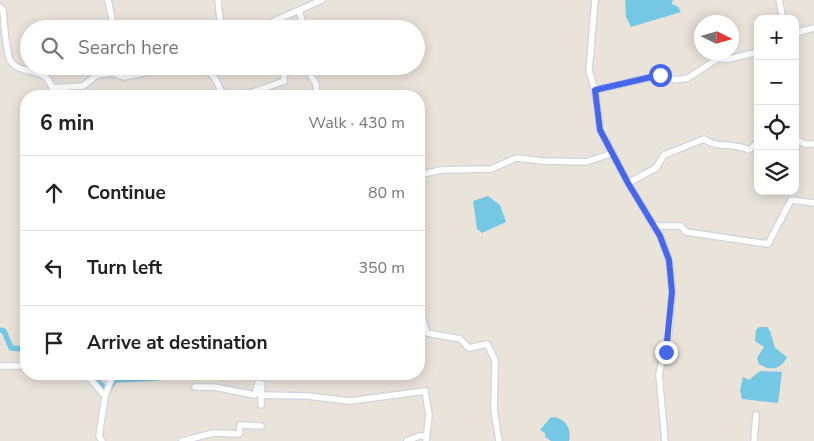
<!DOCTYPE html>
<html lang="en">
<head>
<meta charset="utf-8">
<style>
  :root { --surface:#fff; --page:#f2f2f2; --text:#222; --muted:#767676; --line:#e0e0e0 }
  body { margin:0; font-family:"Nunito Sans",sans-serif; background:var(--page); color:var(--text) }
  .controls { position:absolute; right:15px; top:15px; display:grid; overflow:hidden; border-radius:10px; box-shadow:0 2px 12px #0003 }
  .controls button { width:45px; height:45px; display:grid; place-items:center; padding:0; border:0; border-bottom:1px solid var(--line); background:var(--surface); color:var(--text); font:25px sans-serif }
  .compass { position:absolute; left:694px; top:15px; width:45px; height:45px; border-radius:50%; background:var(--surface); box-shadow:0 2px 12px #0003; rotate:95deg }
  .stop { position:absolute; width:15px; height:15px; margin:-11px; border:4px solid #4667ea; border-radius:50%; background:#fff }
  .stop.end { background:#4667ea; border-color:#fff; box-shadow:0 1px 5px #0008 }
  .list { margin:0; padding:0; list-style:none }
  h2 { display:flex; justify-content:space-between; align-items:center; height:65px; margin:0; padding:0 20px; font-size:21px }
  h2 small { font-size:16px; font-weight:400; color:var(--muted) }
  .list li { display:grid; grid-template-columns:32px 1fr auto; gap:15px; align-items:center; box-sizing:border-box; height:75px; padding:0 20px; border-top:1px solid var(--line) }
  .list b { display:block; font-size:19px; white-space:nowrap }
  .list em { font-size:16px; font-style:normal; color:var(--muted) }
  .icon { flex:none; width:28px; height:28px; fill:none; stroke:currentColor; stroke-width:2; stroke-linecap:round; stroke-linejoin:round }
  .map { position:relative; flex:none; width:814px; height:441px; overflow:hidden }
  .search { position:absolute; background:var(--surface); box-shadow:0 2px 12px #0003; left:20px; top:20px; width:405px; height:55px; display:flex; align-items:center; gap:12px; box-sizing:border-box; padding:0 18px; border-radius:28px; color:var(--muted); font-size:19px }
  .panel { position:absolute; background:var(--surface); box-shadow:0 2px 12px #0003; left:20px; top:90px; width:405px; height:290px; border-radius:20px }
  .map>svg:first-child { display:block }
  .water { fill:#75c8e4 }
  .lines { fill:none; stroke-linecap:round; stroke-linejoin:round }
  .canal { stroke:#75c8e4; stroke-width:5.5 }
  .street-casing { stroke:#d0d3e0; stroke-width:8 }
  .street { stroke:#fff; stroke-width:5.5 }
  .route { stroke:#4667ea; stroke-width:6 }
</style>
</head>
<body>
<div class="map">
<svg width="814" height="441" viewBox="0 0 814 441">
  <rect width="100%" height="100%" fill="#e9e3da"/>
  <g class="water">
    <polygon points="625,0 673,0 672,4 678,7 681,12 631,27 626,17"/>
    <polygon points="488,196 500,205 506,222 482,233 477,229 473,201"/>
    <path d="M759,327H767L770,331L775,348L787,357C781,370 770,371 759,364L757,358L764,347L755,341L756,330Z"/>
    <polygon points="760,371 782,372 778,403 742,399 740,390 743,377 749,380"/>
    <path d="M551,417C565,417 572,428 569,441H551L545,437V433L540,430Z"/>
  </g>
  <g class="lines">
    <g class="canal">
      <polyline points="0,330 4,331 11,348 23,349 26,347"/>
      <polyline points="91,376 105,388"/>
      <polyline points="109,389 115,380 157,378 173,374"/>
    </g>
    <g class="street-casing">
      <g id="street">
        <polyline points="108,0 114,29"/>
        <polyline points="218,0 221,29"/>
        <polyline points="595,0 589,71 595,90 600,130 628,183 660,236 669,260 672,292 669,332 659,374 665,441"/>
        <polyline points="779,0 783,19"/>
        <path d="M0,7L3,10C4,21 6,52 10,60C19,78 52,62 53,96"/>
        <polyline points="299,11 305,29"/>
        <polyline points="256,29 322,0"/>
        <polyline points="795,33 814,28"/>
        <path d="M205,66L216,80L221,91C240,101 266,87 284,81V73L304,66"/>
        <polyline points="305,66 316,84 317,96"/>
        <polyline points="53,88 83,86 97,75 112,73 124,77 176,66"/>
        <polyline points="595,90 660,75 675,80 688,78 717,59 729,59 758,52"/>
        <polyline points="795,139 805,144 814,144"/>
        <polyline points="419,175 441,170 491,169 516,158 543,161 586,162 613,153"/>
        <path d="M628,183L656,168L664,155L704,139C718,149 731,142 749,150L758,142"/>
        <polyline points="653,226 681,226 686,232 768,244 791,200 814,203"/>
        <polyline points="419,306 427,333 460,339 469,348 487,344 495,360 494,410 499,441"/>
        <polyline points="0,366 26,366"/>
        <polyline points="86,374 105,396 99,436 102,441"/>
        <polyline points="195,387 214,387 255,395 258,383 262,384 261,395"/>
        <polyline points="105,396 113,374"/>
        <polyline points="261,405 261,395 307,396 350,401 425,391 429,415 426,441"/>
        <polyline points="182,441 214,433 239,434 240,425 261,426"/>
        <polyline points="407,441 419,436 427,436"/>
        <polyline points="754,441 756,415"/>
      </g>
    </g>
    <use href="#street" class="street"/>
  </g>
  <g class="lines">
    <polyline class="route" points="660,75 595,90 600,130 628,183 660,236 669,260 672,292 666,352"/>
  </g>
</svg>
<div class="controls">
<button>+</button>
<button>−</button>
<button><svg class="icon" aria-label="locate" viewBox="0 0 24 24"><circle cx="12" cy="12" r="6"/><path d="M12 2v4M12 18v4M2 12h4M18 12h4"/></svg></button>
<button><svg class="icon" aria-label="layers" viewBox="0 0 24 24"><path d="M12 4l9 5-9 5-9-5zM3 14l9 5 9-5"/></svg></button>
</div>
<svg class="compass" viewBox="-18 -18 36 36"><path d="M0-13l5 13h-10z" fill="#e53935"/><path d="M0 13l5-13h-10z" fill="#767676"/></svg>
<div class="stop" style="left:660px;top:75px"></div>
<div class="stop end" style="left:666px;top:352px"></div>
<div class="search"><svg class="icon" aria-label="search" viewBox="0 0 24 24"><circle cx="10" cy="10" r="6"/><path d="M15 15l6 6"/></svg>Search here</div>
<section class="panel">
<h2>6 min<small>Walk · 430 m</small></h2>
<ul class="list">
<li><svg class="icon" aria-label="ahead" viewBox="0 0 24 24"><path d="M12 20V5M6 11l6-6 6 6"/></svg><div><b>Continue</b></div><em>80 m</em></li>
<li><svg class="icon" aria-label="left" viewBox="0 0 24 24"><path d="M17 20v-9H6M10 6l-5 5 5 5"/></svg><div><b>Turn left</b></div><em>350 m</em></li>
<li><svg class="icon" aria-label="arrive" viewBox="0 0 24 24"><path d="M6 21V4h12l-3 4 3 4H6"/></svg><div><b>Arrive at destination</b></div></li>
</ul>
</section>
</div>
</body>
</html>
